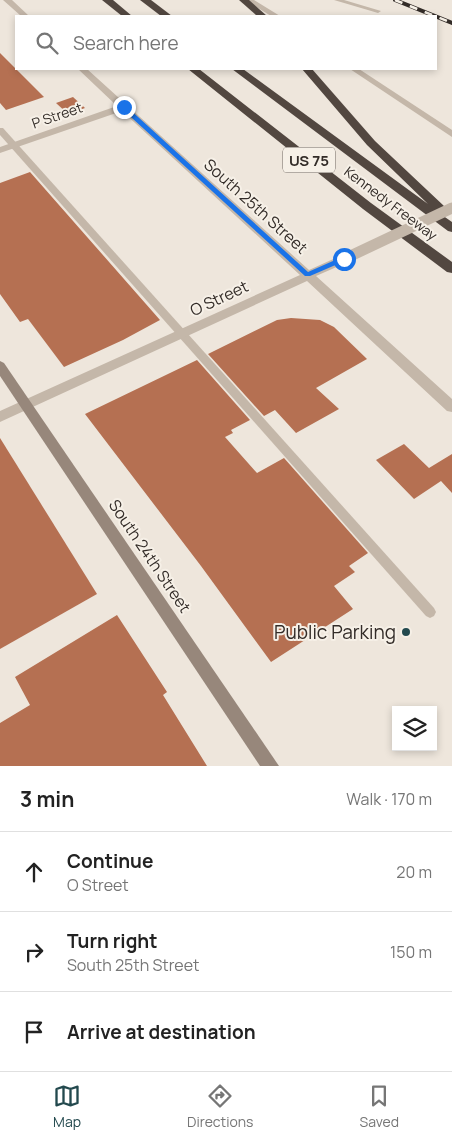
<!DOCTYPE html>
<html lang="en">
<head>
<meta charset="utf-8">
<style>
  :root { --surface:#fff; --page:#f2f2f2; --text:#222; --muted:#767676; --line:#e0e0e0; --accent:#23494e }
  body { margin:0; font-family:Manrope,sans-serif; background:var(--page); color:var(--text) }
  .controls { position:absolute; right:15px; bottom:15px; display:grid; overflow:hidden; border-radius:0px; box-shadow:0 2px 8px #0003 }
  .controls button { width:45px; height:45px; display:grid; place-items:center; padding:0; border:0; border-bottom:1px solid var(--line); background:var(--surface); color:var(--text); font:25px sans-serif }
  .stop { position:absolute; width:15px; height:15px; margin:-11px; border:4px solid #1a73e8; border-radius:50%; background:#fff }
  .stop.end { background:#1a73e8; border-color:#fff; box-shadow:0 1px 5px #0008 }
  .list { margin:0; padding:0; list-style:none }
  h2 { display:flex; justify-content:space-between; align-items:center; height:65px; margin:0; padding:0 20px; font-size:21px }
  h2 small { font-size:16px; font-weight:400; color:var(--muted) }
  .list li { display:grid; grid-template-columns:32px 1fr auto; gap:15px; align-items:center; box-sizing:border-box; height:80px; padding:0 20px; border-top:1px solid var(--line) }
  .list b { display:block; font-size:19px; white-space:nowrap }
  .list p { margin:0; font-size:16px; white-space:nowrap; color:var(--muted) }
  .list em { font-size:16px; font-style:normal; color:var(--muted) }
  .icon { flex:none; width:28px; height:28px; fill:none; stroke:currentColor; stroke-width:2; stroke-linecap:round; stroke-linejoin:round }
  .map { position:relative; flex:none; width:452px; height:766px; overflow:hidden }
  .search { position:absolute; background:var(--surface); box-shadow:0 2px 8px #0003; left:15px; right:15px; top:15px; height:55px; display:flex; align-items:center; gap:12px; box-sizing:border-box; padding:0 18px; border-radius:0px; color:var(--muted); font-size:19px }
  .sheet { height:305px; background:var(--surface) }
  nav { display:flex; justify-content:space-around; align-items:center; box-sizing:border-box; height:70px; border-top:1px solid var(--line); background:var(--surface); font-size:14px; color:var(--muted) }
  nav a { display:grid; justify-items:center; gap:2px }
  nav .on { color:var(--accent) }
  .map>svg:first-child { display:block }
  .building { fill:#b57052 }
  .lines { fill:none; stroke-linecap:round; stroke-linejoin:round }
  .lane { fill:#c4b7a9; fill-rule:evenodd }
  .street { fill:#c4b7a9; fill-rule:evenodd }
  .secondary { fill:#97877b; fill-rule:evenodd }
  .highway { fill:#524740; fill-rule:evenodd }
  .rail-casing { stroke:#332c28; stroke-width:4 }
  .rail { stroke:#f6f0e7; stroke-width:2.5; stroke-dasharray:8; stroke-linecap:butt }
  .street-bridge { stroke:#c4b7a9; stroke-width:11 }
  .route { fill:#1a73e8 }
  .poi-dot { fill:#23494e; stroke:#f6f0e7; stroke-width:2 }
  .labels { text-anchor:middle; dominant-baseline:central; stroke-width:4; stroke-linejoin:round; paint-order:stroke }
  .far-street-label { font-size:14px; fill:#332c28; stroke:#f6f0e7 }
  .shield { fill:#f6f0e7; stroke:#6e6761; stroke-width:1 }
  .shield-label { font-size:15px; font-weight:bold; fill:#332c28 }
  .street-label { font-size:16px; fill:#332c28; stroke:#f6f0e7 }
  .near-poi-label { font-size:19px; fill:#332c28; stroke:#f6f0e7; text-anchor:end }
</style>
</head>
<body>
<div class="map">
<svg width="452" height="766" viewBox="0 0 452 766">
  <rect width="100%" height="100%" fill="#eee6dc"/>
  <g class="building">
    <polygon points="0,53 44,97 6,110 0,103"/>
    <polygon points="73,97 85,108 68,114 56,103"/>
    <polygon points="30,172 160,320 123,340 64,367 28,319 20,322 0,294 0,183"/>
    <polygon points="291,318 320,320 334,327 367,359 316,388 339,409 296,433 275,410 264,416 208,354 277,320"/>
    <polygon points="197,360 250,420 231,430 233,433 225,437 257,473 284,458 368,553 349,566 355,572 334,586 353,609 271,662 201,566 85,414"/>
    <polygon points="0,438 97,594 0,649"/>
    <polygon points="404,444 429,468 452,454 452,493 441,481 414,499 376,460"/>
    <polygon points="117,615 167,692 163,695 207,766 0,766 0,723 30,705 15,677"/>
  </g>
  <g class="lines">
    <g class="lane">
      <polygon points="334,0 344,0 381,11 378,13"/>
      <polygon points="0,128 3,128 434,608 436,612 434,616 430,618 426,616 0,135"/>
    </g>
    <g class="street">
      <polygon points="3,0 12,0 29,16 21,16"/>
      <polygon points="245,0 254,0 280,16 271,16"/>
      <polygon points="78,69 87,69 309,270 340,256 348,256 349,259 348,262 316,276 452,399 452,412 447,411 307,281 0,422 0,411 300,275 122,111 0,153 0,147 117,106"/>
      <polygon points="350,69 359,69 452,130 452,137"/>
    </g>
    <polygon class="secondary" points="0,361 4,363 279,766 260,766 0,376"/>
    <g class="highway">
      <polygon points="102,0 113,0 132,16 122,16"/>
      <polygon points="140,0 151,0 172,16 161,16"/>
      <polygon points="239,0 249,0 267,16 257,16"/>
      <polygon points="188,69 199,69 371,203 452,262 452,273 447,272 363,209"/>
      <polygon points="232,69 243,69 428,204 367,145 302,69 312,69 375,141 444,206 446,209 444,212 439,213 452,222 452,232 448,231"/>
    </g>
    <g class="rail-casing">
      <polyline id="rail" points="395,0 452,23"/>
    </g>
    <use href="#rail" class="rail"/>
    <polyline class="street-bridge" points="344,259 452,208"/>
  </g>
  <polygon class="route" points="121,106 126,106 308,272 342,257 347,257 347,260 310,276 305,276 121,108"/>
  <circle class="poi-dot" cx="406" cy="632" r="5"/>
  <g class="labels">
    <g class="far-street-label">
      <text transform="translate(57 115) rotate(-19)">P Street</text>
      <text transform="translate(391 203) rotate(37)">Kennedy Freeway</text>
    </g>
    <rect class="shield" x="283" y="147.5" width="52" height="25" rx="4"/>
    <g class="shield-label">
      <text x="309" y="160">US 75</text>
    </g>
    <g class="street-label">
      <text transform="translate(256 206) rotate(42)">South 25th Street</text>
      <text transform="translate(219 298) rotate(-25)">O Street</text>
      <text transform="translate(150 556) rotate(56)">South 24th Street</text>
    </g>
    <g class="near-poi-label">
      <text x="396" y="632">Public Parking</text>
    </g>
  </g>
</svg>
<div class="controls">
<button><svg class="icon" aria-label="layers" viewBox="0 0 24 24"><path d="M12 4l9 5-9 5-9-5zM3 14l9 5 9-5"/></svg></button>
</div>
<div class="stop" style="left:344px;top:259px"></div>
<div class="stop end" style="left:124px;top:107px"></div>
<div class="search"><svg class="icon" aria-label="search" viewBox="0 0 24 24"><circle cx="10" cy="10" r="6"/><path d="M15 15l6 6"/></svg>Search here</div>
</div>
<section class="sheet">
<h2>3 min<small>Walk · 170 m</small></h2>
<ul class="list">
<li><svg class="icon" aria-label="ahead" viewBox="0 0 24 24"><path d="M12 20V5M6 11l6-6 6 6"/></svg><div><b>Continue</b><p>O Street</p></div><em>20 m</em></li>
<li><svg class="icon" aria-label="right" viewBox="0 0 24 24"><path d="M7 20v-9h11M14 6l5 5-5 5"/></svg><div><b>Turn right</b><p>South 25th Street</p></div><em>150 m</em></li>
<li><svg class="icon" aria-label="arrive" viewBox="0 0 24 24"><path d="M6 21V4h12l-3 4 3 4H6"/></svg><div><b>Arrive at destination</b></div></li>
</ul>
</section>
<nav>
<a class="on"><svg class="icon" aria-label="map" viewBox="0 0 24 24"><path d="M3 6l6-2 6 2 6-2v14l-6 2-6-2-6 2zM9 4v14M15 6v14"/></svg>Map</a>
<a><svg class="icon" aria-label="directions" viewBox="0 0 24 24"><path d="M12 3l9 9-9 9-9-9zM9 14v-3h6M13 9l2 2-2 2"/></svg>Directions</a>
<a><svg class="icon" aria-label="saved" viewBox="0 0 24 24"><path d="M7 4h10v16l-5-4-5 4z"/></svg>Saved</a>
</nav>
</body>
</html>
